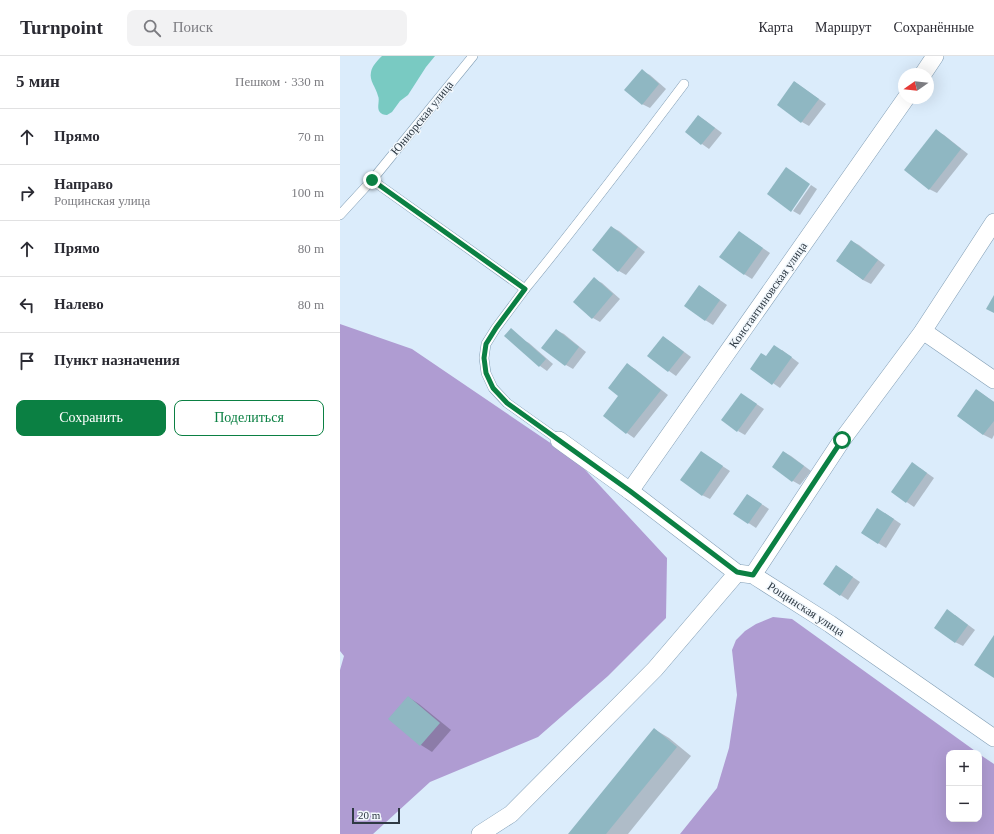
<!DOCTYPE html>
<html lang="ru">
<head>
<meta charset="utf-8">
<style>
  :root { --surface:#fff; --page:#f2f2f3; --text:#2b2b33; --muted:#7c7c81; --line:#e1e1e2; --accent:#0b8043 }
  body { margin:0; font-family:Georgia,serif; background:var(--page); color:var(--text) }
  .controls { position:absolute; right:12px; bottom:12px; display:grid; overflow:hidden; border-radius:8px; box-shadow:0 4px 16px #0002 }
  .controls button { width:36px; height:36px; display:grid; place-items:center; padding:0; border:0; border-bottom:1px solid var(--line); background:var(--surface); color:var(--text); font:20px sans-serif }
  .compass { position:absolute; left:558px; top:12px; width:36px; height:36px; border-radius:50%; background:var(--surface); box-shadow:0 4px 16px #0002; rotate:256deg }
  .scale { position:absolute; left:12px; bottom:10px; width:48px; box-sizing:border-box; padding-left:4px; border:2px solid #2f3a44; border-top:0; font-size:11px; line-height:14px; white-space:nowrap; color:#2f3a44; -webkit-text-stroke:3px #f2f8fd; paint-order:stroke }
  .stop { position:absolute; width:12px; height:12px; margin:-9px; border:3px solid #0b8043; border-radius:50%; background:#fff }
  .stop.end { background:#0b8043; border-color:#fff; box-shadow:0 1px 4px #0008 }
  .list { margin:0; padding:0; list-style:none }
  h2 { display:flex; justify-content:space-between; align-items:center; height:52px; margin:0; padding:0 16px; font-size:17px }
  h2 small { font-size:13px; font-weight:400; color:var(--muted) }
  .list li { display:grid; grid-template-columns:26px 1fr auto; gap:12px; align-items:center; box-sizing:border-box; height:56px; padding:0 16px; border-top:1px solid var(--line) }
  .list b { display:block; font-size:15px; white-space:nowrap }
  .list p { margin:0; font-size:13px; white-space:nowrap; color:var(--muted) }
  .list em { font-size:13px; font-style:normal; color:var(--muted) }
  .actions { display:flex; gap:8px; padding:12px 16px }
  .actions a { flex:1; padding:9px 0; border:1px solid var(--accent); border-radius:8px; text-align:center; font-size:14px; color:var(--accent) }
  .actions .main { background:var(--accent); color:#fff }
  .icon { flex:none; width:22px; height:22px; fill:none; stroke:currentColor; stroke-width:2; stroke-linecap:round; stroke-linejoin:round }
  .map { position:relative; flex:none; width:654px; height:778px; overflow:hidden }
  header { display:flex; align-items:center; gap:24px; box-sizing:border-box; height:56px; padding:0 20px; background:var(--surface); border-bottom:1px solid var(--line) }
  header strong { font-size:19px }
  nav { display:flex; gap:22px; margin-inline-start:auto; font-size:14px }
  .search { width:280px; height:36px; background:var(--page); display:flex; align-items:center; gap:10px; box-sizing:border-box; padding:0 14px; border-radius:8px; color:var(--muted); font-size:15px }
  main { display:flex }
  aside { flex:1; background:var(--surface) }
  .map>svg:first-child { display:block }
  .forest { fill:#af9cd2 }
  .water { fill:#79cac2 }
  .shadow { fill:#0003 }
  .building { fill:#8fb7c2 }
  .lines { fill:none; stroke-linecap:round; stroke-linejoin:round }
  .service-casing { stroke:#829eb5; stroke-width:10 }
  .minor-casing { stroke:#829eb5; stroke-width:18 }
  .service { stroke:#fff; stroke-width:9 }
  .minor { stroke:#fff; stroke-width:17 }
  .route { stroke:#0b8043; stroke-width:5 }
  .labels { text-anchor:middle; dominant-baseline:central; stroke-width:3; stroke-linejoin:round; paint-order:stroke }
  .street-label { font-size:12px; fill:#2f3a44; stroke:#f2f8fd }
</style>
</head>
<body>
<header>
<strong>Turnpoint</strong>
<div class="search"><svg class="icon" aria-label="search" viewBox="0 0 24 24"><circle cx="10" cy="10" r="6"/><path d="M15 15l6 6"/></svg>Поиск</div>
<nav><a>Карта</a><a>Маршрут</a><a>Сохранённые</a></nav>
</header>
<main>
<aside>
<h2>5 мин<small>Пешком · 330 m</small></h2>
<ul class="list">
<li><svg class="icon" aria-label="ahead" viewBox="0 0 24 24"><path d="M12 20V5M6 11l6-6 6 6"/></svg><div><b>Прямо</b></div><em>70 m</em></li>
<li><svg class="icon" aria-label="right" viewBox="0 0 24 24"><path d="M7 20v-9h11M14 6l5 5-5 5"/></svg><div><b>Направо</b><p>Рощинская улица</p></div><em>100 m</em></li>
<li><svg class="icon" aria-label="ahead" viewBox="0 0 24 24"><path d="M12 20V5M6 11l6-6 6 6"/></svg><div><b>Прямо</b></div><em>80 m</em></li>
<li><svg class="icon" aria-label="left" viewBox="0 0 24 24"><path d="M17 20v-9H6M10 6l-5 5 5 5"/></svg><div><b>Налево</b></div><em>80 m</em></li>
<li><svg class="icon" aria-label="arrive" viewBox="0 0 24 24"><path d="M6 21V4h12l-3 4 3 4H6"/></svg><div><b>Пункт назначения</b></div></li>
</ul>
<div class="actions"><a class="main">Сохранить</a><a>Поделиться</a></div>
</aside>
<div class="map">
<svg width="654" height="778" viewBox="0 0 654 778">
  <rect width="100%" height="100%" fill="#dbecfb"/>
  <g class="forest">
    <polygon points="0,268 72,293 237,405 327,502 326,562 268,620 198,681 90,726 33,778 0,778 0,614 4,600 0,595"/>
    <polygon points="433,561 452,563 638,697 609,697 609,763 639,763 639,698 654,708 654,778 340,778 377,732 389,692 397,639 392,594 396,584 405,575 416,568"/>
  </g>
  <path class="water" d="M42,0H95L86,11L68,39L60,45L52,56L47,59C44,59 41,58 39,55C37,50 40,44 38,40C36,31 29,25 31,16C32,10 38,4 42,0Z"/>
  <g class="shadow">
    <polygon points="302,15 310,19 326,33 310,52 302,48"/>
    <polygon points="455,26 462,31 486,48 469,70 462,66"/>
    <polygon points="358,60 366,65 382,77 369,93 362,88 346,76"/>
    <polygon points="596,75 604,79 628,98 597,137 589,133"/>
    <polygon points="471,129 477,133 460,159 453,155"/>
    <polygon points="271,171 279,175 305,196 286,219 279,215"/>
    <polygon points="399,176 430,197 412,223 404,218"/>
    <polygon points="511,185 519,189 545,209 531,228 523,224 497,204"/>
    <polygon points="254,223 262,227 280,243 260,266 253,262 234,246"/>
    <polygon points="360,230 387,249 373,269 365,264"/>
    <polygon points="216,274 224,278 246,296 233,313 226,309"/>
    <polygon points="165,280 185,285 189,287 213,308 207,315 200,310"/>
    <polygon points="323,281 331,286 351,301 336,320 329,315 309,300"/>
    <polygon points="442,294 459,307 440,332 411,312"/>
    <polygon points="287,309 295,313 328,339 294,382 287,377 264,360 280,340"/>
    <polygon points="637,334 654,346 654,379 652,383 644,379 618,360"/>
    <polygon points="409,343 424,353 405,379 398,375"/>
    <polygon points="361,396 390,415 370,443 362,439"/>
    <polygon points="444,396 451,400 471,415 460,429 453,425 433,411"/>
    <polygon points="580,412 594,422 574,451 552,436"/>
    <polygon points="408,439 429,453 416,472 395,458"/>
    <polygon points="545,457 561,468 546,492 522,477"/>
    <polygon points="504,515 520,526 508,544 484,528"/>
    <polygon points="615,559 635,574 623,590 615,586"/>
    <polygon points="68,641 79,648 111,674 92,696 81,689 49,663"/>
    <polygon points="314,673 329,682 351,700 288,778 229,778"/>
  </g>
  <g class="building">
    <polygon points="302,13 319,28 302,49 284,34"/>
    <polygon points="454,25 479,43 461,67 437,49"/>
    <polygon points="358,59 375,72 361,89 345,76"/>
    <polygon points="596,73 621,93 589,134 564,114"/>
    <polygon points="446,111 470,128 451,156 427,138"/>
    <polygon points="271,170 298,191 278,216 252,194"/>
    <polygon points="399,175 423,192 404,219 379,201"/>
    <polygon points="511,184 538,204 523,224 496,205"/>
    <polygon points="254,221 273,238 252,263 233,246"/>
    <polygon points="359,229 380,244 365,265 344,250"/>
    <polygon points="654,239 654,257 646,253"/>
    <polygon points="171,272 206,303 199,311 164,280"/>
    <polygon points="216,273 239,291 225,310 201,292"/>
    <polygon points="323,280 344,296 328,316 307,300"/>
    <polygon points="434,289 452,301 432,329 410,313 421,297 426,300"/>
    <polygon points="287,307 321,334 286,378 263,360 278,340 268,332"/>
    <polygon points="636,333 654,346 654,365 643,379 617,360"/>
    <polygon points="401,337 417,348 397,376 381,364"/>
    <polygon points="361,395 383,410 362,440 340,424"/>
    <polygon points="443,395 464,410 452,426 432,411"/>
    <polygon points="572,406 587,417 566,447 551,436"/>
    <polygon points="407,438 422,448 408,468 393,458"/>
    <polygon points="537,452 554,463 538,488 521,477"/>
    <polygon points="496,509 513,521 500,540 483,528"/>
    <polygon points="607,553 628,569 615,587 594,572"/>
    <polygon points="654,579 654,622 634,609"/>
    <polygon points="68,640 100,667 80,690 48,663"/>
    <polygon points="314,672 337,691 266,778 228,778"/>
  </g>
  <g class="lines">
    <g class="service-casing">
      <g id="service">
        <polyline points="32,124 133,0"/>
        <polyline points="0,159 32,124 185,233 156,272 146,288 144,302 146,317 153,332 167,347 219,384"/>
        <path d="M185,233C240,166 292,97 344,28"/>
      </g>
    </g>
    <g class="minor-casing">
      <g id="minor">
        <polyline points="583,18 595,0"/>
        <polyline points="583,275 654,324"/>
        <polyline points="219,384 290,435 397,517 413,519 490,568 654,682"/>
        <polyline points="290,435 566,42"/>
        <polyline points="413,519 502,384 583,275 654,166"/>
        <polyline points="140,778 171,758 315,613 397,517"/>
      </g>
    </g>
    <use href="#service" class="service"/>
    <use href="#minor" class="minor"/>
  </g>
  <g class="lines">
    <polyline class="route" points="32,124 185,233 156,272 146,288 144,302 146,317 153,332 167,347 290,435 397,516 413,519 502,384"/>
  </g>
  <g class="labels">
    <g class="street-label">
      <text transform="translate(82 62) rotate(-51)">Юниорская улица</text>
      <text transform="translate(428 239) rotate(-55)">Константиновская улица</text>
      <text transform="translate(466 553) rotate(33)">Рощинская улица</text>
    </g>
  </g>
</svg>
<div class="controls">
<button>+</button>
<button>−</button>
</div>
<svg class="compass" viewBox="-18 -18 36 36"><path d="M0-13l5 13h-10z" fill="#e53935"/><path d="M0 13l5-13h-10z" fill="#7c7c81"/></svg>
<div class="scale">20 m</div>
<div class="stop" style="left:502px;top:384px"></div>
<div class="stop end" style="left:32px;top:124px"></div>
</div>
</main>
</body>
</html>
